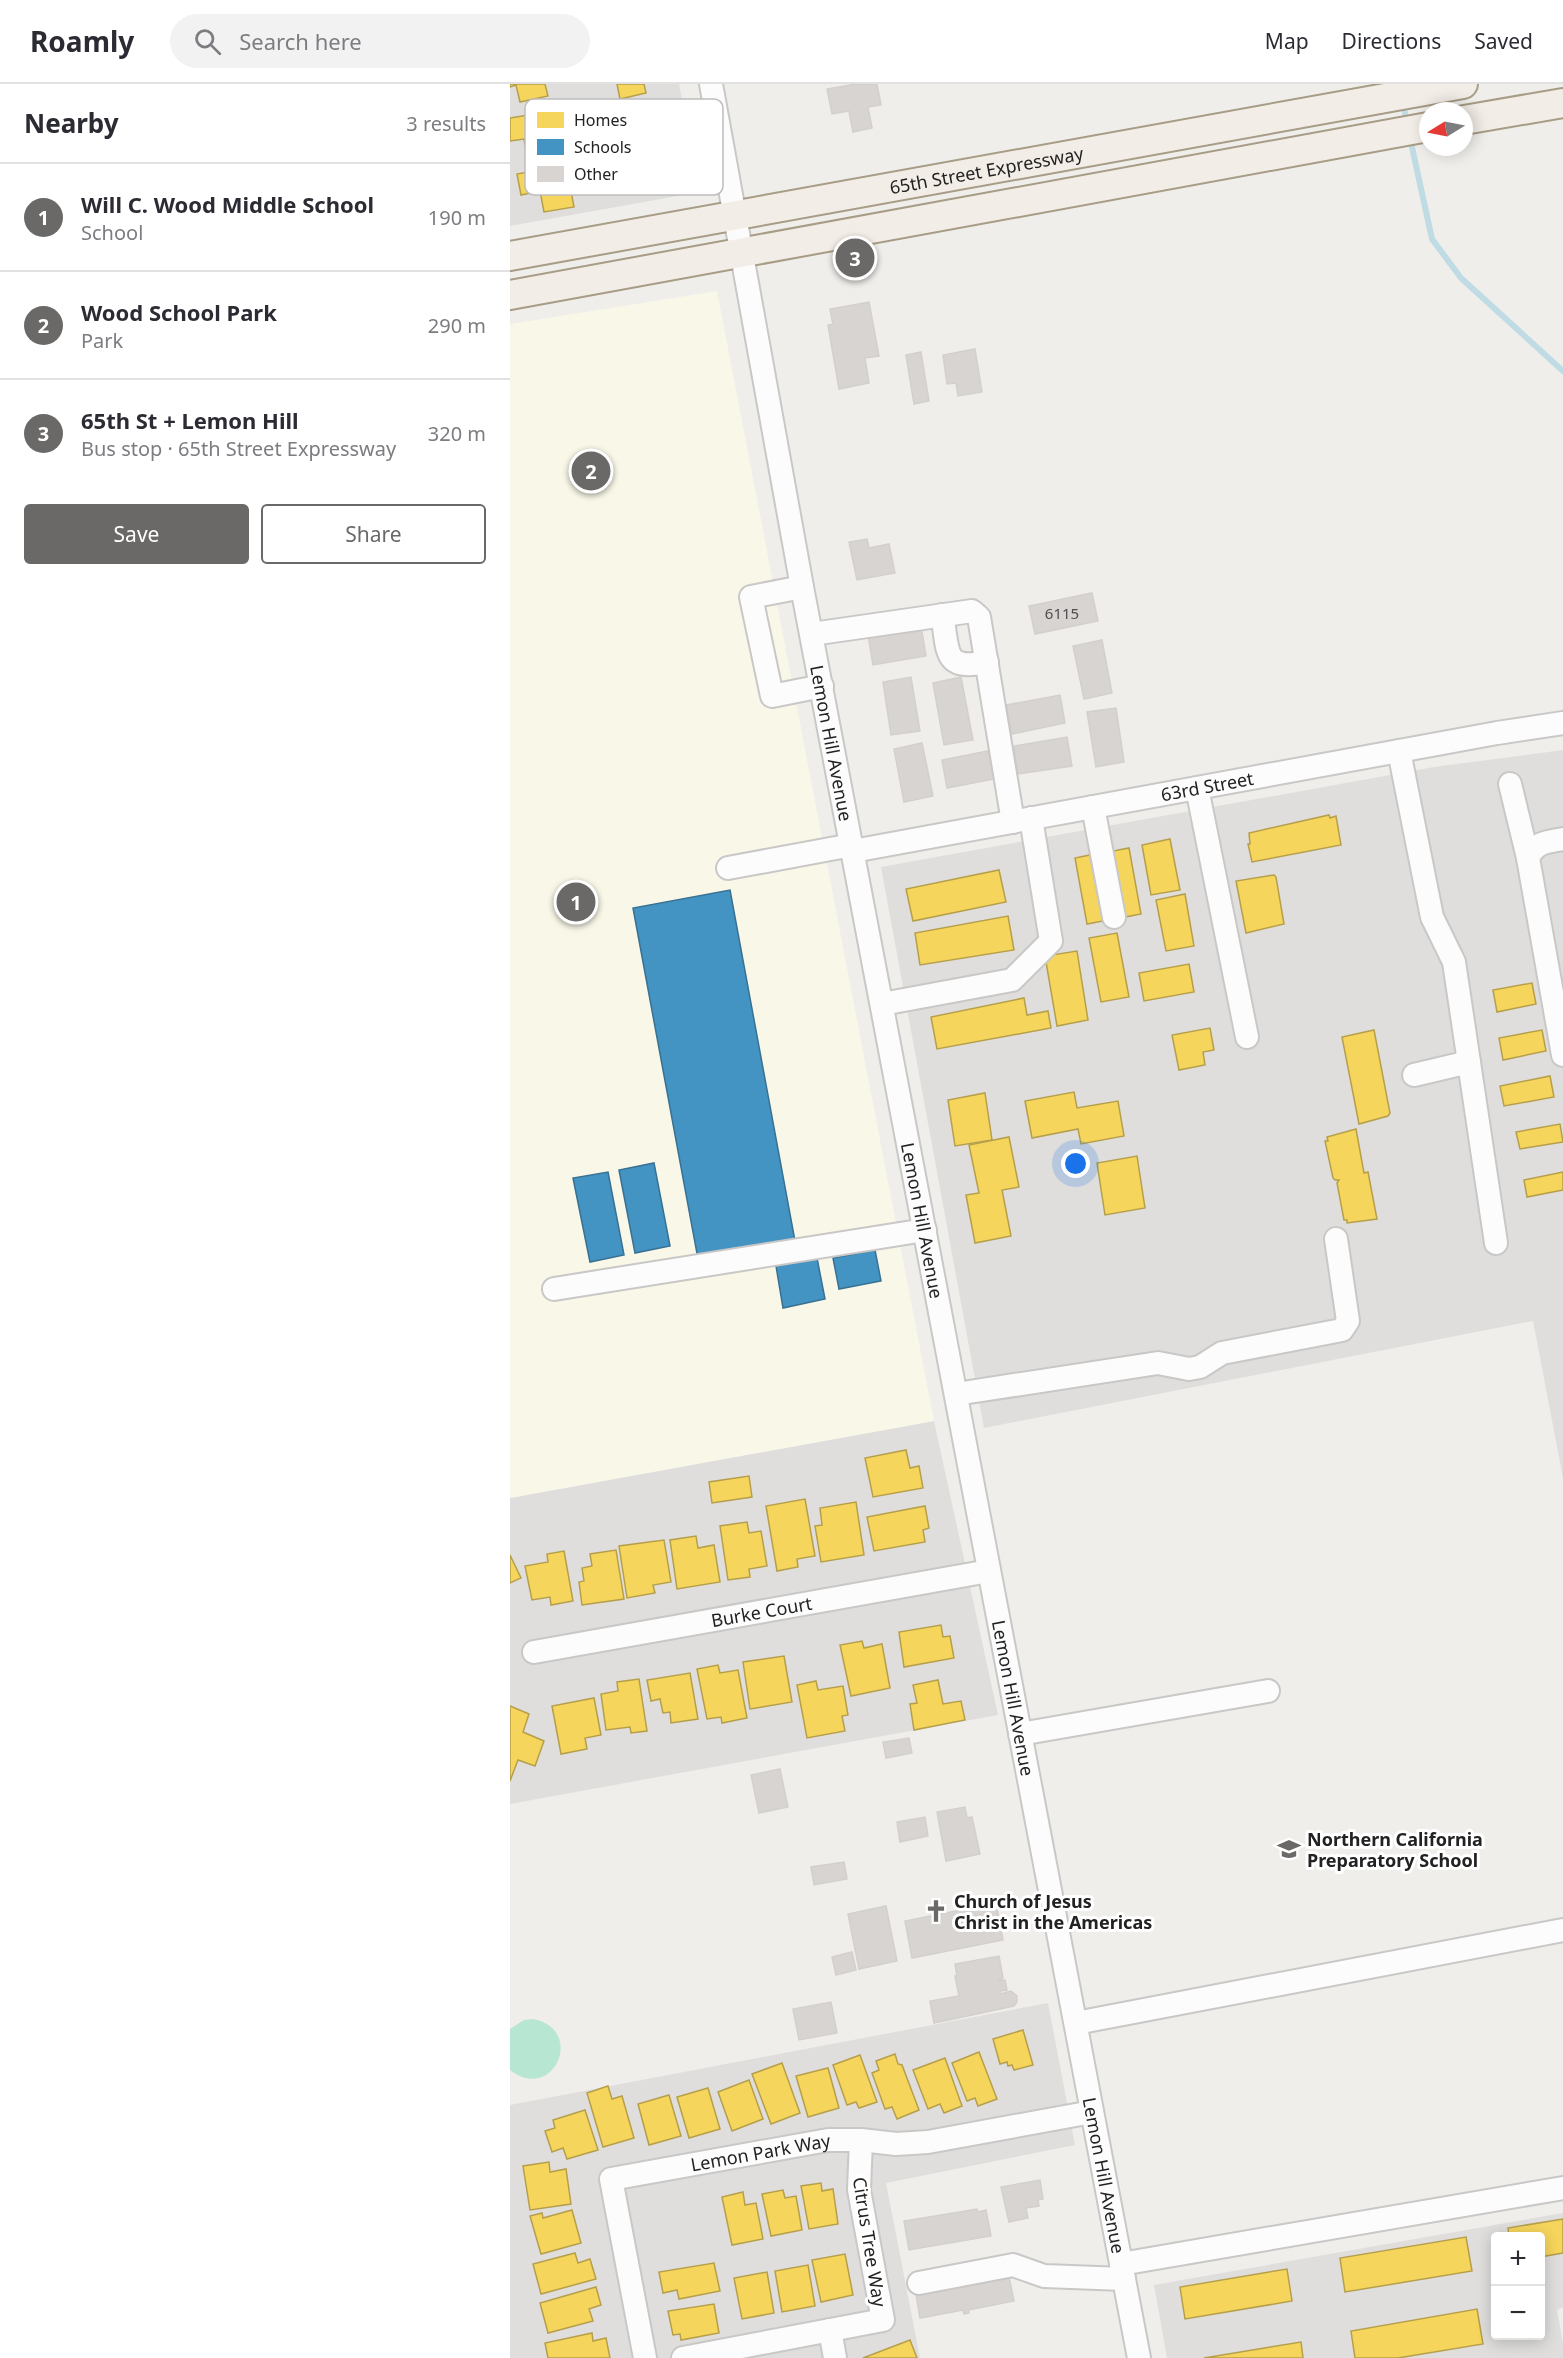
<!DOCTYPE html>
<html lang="en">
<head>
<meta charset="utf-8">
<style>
  :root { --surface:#fff; --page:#f2f2f3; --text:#2b2b33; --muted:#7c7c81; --line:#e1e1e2; --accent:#6a6968 }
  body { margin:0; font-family:"Noto Sans",sans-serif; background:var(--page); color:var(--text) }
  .controls { position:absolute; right:18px; bottom:18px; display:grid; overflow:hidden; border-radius:6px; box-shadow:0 3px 15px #0003 }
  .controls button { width:54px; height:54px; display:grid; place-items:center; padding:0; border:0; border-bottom:2px solid var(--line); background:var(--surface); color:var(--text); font:30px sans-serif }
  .compass { position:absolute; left:909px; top:18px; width:54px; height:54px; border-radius:50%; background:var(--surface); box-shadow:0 3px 15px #0003; rotate:260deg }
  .you { position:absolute; left:566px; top:1080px; width:21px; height:21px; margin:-15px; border:4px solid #fff; border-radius:50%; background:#1a73e8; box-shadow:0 0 0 9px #1a73e833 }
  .badge { display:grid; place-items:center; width:39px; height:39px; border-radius:50%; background:var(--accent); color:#fff; font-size:20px; font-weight:700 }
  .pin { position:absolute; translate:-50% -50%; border:3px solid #fff; box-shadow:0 2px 6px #0006 }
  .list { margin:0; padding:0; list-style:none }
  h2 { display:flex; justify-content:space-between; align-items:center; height:78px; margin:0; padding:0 24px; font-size:26px }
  h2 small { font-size:20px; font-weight:400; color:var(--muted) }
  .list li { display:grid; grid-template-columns:39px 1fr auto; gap:18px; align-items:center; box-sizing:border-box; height:108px; padding:0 24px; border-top:2px solid var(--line) }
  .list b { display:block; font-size:22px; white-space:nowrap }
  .list p { margin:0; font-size:20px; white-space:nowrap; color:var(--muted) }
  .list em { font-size:20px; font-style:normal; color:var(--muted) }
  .actions { display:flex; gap:12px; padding:18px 24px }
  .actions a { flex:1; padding:14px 0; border:2px solid var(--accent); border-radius:6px; text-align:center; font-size:21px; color:var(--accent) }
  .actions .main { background:var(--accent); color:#fff }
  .icon { flex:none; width:33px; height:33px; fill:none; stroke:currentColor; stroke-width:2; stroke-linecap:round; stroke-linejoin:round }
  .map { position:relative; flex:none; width:1053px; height:2274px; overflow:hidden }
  header { display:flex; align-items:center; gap:36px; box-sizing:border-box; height:84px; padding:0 30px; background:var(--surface); border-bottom:2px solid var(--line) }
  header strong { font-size:28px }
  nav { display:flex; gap:33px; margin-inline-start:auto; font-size:21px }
  .search { width:420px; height:54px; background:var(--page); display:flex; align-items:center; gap:15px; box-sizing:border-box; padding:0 21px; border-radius:33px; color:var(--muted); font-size:22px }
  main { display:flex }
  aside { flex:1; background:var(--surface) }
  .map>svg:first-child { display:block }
  .residential { fill:#dfdedc; fill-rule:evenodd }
  .education { fill:#f8f7e8 }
  .pitch { fill:#b7e6d2 }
  .homes { fill:#f6d55c; stroke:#b69f4b; stroke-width:1.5 }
  .schools { fill:#4393c3; stroke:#397193; stroke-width:1.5 }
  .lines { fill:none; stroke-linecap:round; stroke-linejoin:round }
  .stream { stroke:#bfdbe3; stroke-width:6 }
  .building { fill:#d7d4d2; stroke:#d3d0cc; stroke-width:1.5 }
  .minor-casing { stroke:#c9c8c7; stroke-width:26 }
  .major-casing { stroke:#a79c86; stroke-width:32 }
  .minor { stroke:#fdfcfc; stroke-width:22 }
  .major { stroke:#f3ede7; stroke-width:28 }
  .labels { text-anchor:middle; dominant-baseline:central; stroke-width:6; stroke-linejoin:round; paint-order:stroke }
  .number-label { font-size:15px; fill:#4f4e4e }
  .street-label { font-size:18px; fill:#222; stroke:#fff }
  .poi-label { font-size:18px; font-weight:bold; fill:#222; stroke:#fff; text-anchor:start }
  .key { fill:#fff; stroke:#bdbdbd; stroke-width:1.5 }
  .key-label { font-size:16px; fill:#222 }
</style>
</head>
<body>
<header>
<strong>Roamly</strong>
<div class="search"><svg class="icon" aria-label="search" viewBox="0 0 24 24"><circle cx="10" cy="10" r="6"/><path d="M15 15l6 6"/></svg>Search here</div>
<nav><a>Map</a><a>Directions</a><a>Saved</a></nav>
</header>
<main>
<aside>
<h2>Nearby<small>3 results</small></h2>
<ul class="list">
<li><span class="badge">1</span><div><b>Will C. Wood Middle School</b><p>School</p></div><em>190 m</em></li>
<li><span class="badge">2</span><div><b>Wood School Park</b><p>Park</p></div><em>290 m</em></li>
<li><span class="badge">3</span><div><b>65th St + Lemon Hill</b><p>Bus stop · 65th Street Expressway</p></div><em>320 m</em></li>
</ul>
<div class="actions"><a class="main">Save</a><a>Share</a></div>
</aside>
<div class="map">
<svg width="1053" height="2274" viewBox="0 0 1053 2274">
  <rect width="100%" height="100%" fill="#f0eeeb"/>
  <g class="residential">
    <polygon points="0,0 169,0 187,94 173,111 0,142"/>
    <polygon points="1053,666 1053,1394 1023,1237 474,1344 371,783 924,683"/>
    <polygon points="424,1337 488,1631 0,1720 0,1414"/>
    <polygon points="538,1919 565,2061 376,2099 410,2274 0,2274 0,2021"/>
    <path d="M1053,2129V2223L1047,2226L1053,2259V2274H657L644,2201ZM986,2152H1030V2252H986Z"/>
  </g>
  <polygon class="education" points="207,207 424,1337 0,1414 0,240"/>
  <path class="pitch" d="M23,1935C76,1945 44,2020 0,1986V1945L14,1936Z"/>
  <g class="homes">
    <polygon points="0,0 35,0 38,12 10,18 6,1 0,3"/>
    <polygon points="107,0 134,0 136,9 110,15"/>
    <polygon points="49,26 56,68 17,75 14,55 0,57 0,34"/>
    <polygon points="56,81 64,123 34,128 30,107 11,111 7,90"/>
    <polygon points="819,731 820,734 826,732 831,761 742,778 738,760 740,760 739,749"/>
    <polygon points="660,755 670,806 641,811 632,761"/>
    <polygon points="619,764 631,830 615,833 603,767"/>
    <polygon points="580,771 593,837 577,840 565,774"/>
    <polygon points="489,786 496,818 403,837 396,805"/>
    <polygon points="764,791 766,793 774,840 736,849 726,797"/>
    <polygon points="675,810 684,862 656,867 646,816"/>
    <polygon points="498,832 504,866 410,881 405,849"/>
    <polygon points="607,849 619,913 591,918 579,854"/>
    <polygon points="567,867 578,936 547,942 535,872"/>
    <polygon points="679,880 684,908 634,917 629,889"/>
    <polygon points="1022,899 1026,920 987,928 983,906"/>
    <polygon points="514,914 517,931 538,927 541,944 427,965 421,933"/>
    <polygon points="700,944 704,966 693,968 695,981 669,986 662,951"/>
    <polygon points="864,946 880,1029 878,1032 849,1040 832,953"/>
    <polygon points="1032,946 1036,967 993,976 989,954"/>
    <polygon points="1040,992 1044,1013 994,1022 990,1002"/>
    <polygon points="564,1008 567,1024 608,1017 614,1052 571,1060 568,1045 522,1054 515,1017"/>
    <polygon points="475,1009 482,1056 445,1062 438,1016"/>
    <polygon points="1050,1040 1053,1058 1010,1065 1006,1048"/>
    <polygon points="846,1045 854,1089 858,1088 867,1135 837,1139 837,1136 834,1136 827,1099 829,1096 825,1096 823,1094 815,1057 818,1057 817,1053"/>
    <polygon points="499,1053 509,1103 492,1106 501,1152 465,1159 456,1111 469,1109 459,1061"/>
    <polygon points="627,1072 635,1124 595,1131 587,1079"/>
    <polygon points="1053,1088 1053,1106 1017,1113 1014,1096"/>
    <polygon points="396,1366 400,1384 409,1382 413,1404 363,1413 355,1374"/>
    <polygon points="239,1392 242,1413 202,1419 199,1398"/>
    <polygon points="295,1415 305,1472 287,1475 288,1483 267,1487 256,1422"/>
    <polygon points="346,1418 354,1471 311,1478 305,1442 312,1441 310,1424"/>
    <polygon points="415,1422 419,1444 413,1446 415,1458 364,1467 357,1433"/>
    <polygon points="237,1438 239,1449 251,1447 257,1482 239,1485 240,1493 218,1496 210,1442"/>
    <polygon points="186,1452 188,1464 204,1461 210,1498 167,1505 160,1456"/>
    <polygon points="154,1456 161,1498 143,1501 145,1509 117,1514 109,1462"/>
    <polygon points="106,1466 114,1515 72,1521 69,1498 74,1497 72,1484 82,1482 80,1470"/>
    <polygon points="54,1467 63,1517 41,1521 40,1513 22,1516 15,1482 38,1478 37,1470"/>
    <polygon points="0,1471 11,1494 0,1499"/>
    <polygon points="431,1541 433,1553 440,1552 444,1574 394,1583 389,1548"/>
    <polygon points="352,1557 354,1564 372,1560 380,1604 341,1612 330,1561"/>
    <polygon points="274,1572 282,1618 240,1625 233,1578"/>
    <polygon points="208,1581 210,1589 228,1586 237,1634 212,1639 211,1633 197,1635 187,1585"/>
    <polygon points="180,1589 188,1635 161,1639 160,1628 153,1629 150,1615 141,1617 137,1596"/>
    <polygon points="129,1595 137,1647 121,1649 120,1643 96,1646 91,1610 108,1607 107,1598"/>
    <polygon points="428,1596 433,1620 451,1617 455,1636 404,1646 400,1620 407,1619 403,1601"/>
    <polygon points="306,1597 308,1606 333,1602 338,1631 332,1632 335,1647 297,1654 287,1601"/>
    <polygon points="84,1614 91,1651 75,1654 77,1665 51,1670 42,1622"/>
    <polygon points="0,1622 19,1630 13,1648 34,1657 25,1682 8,1676 0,1697"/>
    <polygon points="513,1946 523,1981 504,1986 502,1981 498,1982 497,1978 490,1980 483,1955"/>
    <polygon points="469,1968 487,2015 468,2022 465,2014 457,2017 442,1979"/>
    <polygon points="385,1970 388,1980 392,1981 409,2026 387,2035 382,2023 375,2025 362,1989 369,1986 366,1977"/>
    <polygon points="350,1971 367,2018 349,2024 346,2018 337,2021 323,1981"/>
    <polygon points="435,1974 452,2022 434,2029 430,2020 418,2025 403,1986"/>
    <polygon points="272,1979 290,2029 261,2040 242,1990"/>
    <polygon points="318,1984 329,2024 298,2033 286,1992"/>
    <polygon points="239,1996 253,2035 222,2047 208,2008"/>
    <polygon points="98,2002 102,2015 112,2012 124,2054 93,2063 77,2009"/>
    <polygon points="198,2004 210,2045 179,2054 167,2013"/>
    <polygon points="159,2011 171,2052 139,2061 128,2020"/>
    <polygon points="75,2026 88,2066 57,2075 53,2064 42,2068 35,2047 45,2044 43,2036"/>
    <polygon points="39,2078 40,2088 56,2085 61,2120 20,2126 13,2082"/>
    <polygon points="311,2099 312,2107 323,2105 328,2140 299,2145 291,2102"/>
    <polygon points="273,2106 275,2114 286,2112 292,2146 261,2152 252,2110"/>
    <polygon points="233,2108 235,2121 246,2119 253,2155 222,2161 212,2113"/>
    <polygon points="62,2126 71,2159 31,2170 20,2132 32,2129 33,2134"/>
    <polygon points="1053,2135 1053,2169 1030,2173 1030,2152 999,2152 998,2144"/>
    <polygon points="956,2153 962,2187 835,2208 830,2174"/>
    <polygon points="65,2169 68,2179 80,2175 86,2195 31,2210 23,2180"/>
    <polygon points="335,2170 343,2211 311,2218 302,2176"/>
    <polygon points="204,2179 210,2207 169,2215 167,2206 153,2209 149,2188"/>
    <polygon points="298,2181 305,2222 272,2228 265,2187"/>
    <polygon points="777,2185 782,2217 675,2235 670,2203"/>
    <polygon points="257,2188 264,2229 232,2235 224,2194"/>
    <polygon points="86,2203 91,2221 79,2225 83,2237 38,2249 30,2219"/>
    <polygon points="204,2220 209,2249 171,2256 170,2250 163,2251 158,2227"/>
    <polygon points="967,2225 973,2260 888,2274 845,2274 841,2247"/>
    <polygon points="82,2249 83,2257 96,2254 100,2274 38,2274 35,2259"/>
    <polygon points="400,2256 407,2274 353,2274"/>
    <polygon points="791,2258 793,2274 694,2274"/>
  </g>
  <g class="schools">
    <polygon points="220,806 285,1157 188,1175 123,824"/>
    <polygon points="144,1079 160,1162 125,1169 109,1086"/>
    <polygon points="98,1088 114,1171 80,1178 63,1094"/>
    <polygon points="365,1166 371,1197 329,1205 323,1174"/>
    <polygon points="307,1174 315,1215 273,1224 266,1182"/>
  </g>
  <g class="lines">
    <g class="stream">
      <polyline points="893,18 897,41"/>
      <polyline points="900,54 922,155 951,194 1053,287"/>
    </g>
  </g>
  <g class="building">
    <polygon points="346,0 367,0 371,21 358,23 362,44 343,48 339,27 322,30 317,5"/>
    <polygon points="359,218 369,272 355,274 359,299 329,305 318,241 323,240 320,225"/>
    <polygon points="465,265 472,308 448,312 446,299 437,300 433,271"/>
    <polygon points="411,268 419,317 404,320 396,271"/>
    <polygon points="357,455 359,464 379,460 385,489 347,496 339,458"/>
    <polygon points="582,509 588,537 525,550 519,522"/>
    <polygon points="411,542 416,572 363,581 358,551"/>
    <polygon points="592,556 602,609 574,615 563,562"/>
    <polygon points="401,593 410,647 381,651 373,598"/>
    <polygon points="451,593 463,656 434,661 423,599"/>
    <polygon points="550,611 555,639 502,650 496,621"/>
    <polygon points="606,624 614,678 586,683 577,628"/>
    <polygon points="557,653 562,682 508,690 504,662"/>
    <polygon points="412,659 423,712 394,718 384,665"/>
    <polygon points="483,666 489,694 437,704 432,676"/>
    <polygon points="399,1654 402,1669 376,1674 373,1658"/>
    <polygon points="270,1685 278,1723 249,1729 241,1691"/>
    <polygon points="455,1723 457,1734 462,1733 470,1770 436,1777 427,1728"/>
    <polygon points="415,1733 418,1752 390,1758 387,1738"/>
    <polygon points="334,1778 337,1795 304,1801 301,1783"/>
    <polygon points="486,1819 493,1856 402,1874 395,1837"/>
    <polygon points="376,1822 387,1877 349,1885 338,1830"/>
    <polygon points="342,1868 346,1886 326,1891 322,1873"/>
    <polygon points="489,1872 493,1894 488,1897 495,1896 497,1906 490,1907 490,1910 501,1907 507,1912 507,1918 504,1922 424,1939 420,1917 449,1912 445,1892 447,1892 445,1880"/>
    <polygon points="321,1918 327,1949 289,1956 283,1925"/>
    <polygon points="530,2096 533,2115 528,2116 529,2122 516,2124 518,2134 499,2138 491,2103"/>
    <polygon points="467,2125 468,2128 476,2126 481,2152 399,2166 394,2137"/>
    <polygon points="499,2193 504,2217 458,2226 459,2229 454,2230 453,2226 410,2234 406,2210"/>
  </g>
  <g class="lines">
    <g class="minor-casing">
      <g id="minor">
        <path id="s1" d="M201,0L292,503L629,2274"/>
        <polyline points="292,503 241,513 262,612 312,602"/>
        <path d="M432,531C439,568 432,587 477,578"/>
        <polyline points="302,550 462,527 469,533 503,738"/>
        <polyline points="889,667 922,833 944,878 986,1159"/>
        <polyline points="1000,700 1018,774"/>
        <polyline points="687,704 737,953"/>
        <polyline points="583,723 604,833"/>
        <path d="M1053,755C1037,758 1025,758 1018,774L1053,971"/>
        <path id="s2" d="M343,767L987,649L1053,639"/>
        <polyline points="218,784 342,761"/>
        <polyline points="372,920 502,896 541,857 521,734"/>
        <polyline points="904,991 959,978"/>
        <polyline points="44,1205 415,1146"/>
        <polyline points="446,1310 648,1279 679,1285 690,1283 712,1269 832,1246 838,1237 826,1155"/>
        <path id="s3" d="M24,1568L479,1487"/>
        <polyline points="510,1650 758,1607"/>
        <polyline points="566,1939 1053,1846"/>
        <polyline points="611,2180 1053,2104"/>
        <polyline points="409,2199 503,2181 534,2192 614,2195"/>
        <polyline points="320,2246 325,2274"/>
        <path id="s4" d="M135,2274L101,2095L318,2056H351L386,2060L418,2058L582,2028"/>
        <polyline points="173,2274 373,2236 349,2106 351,2056"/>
      </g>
    </g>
    <g class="major-casing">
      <g id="major">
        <polyline points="954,36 1053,19"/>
        <path id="s5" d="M0,172L953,0"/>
        <polyline points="0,211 918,43"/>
      </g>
    </g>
    <use href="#minor" class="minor"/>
    <use href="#major" class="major"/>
  </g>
  <defs>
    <g id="school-bare" transform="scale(1.8)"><path d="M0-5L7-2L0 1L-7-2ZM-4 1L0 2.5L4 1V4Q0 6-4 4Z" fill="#6a6968" stroke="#fff" stroke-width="2.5" paint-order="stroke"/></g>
    <g id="church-bare" transform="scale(1.8)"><path d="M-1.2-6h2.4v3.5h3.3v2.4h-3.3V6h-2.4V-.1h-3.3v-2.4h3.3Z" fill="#6a6968" stroke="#fff" stroke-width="2.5" paint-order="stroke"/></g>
  </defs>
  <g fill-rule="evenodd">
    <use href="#school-bare" x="779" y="1765"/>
    <use href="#church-bare" x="426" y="1827"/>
  </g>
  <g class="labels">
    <g class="number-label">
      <text x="552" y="529">6115</text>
    </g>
    <g class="street-label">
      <text stroke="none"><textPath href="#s5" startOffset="484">65th Street Expressway</textPath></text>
      <text stroke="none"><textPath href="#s1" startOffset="670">Lemon Hill Avenue</textPath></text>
      <text stroke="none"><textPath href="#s2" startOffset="360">63rd Street</textPath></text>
      <text stroke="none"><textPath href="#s1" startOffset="1156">Lemon Hill Avenue</textPath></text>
      <text stroke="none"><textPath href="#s3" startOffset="231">Burke Court</textPath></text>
      <text stroke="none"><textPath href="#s1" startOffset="1642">Lemon Hill Avenue</textPath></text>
      <text stroke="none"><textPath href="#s4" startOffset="334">Lemon Park Way</textPath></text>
      <text stroke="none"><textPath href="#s1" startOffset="2128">Lemon Hill Avenue</textPath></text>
      <text transform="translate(360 2158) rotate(81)">Citrus Tree Way</text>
    </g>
    <g class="poi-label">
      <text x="797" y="1755">Northern California<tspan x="797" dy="21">Preparatory School</tspan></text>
      <text x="444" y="1817">Church of Jesus<tspan x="444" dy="21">Christ in the Americas</tspan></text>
    </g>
  </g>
  <rect x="15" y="15" width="198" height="96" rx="9" class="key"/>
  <rect x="27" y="28" width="27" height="16" fill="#f6d55c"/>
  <rect x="27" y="55" width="27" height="16" fill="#4393c3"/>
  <rect x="27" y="82" width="27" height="16" fill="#d7d4d2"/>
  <g class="key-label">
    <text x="64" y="42">Homes</text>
    <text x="64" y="69">Schools</text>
    <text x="64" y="96">Other</text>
  </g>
</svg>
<div class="controls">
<button>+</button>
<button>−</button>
</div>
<svg class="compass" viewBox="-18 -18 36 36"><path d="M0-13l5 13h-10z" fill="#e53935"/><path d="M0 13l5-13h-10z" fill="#7c7c81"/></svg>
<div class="you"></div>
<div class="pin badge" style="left:66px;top:818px">1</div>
<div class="pin badge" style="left:81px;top:387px">2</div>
<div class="pin badge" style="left:345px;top:174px">3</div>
</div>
</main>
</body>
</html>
